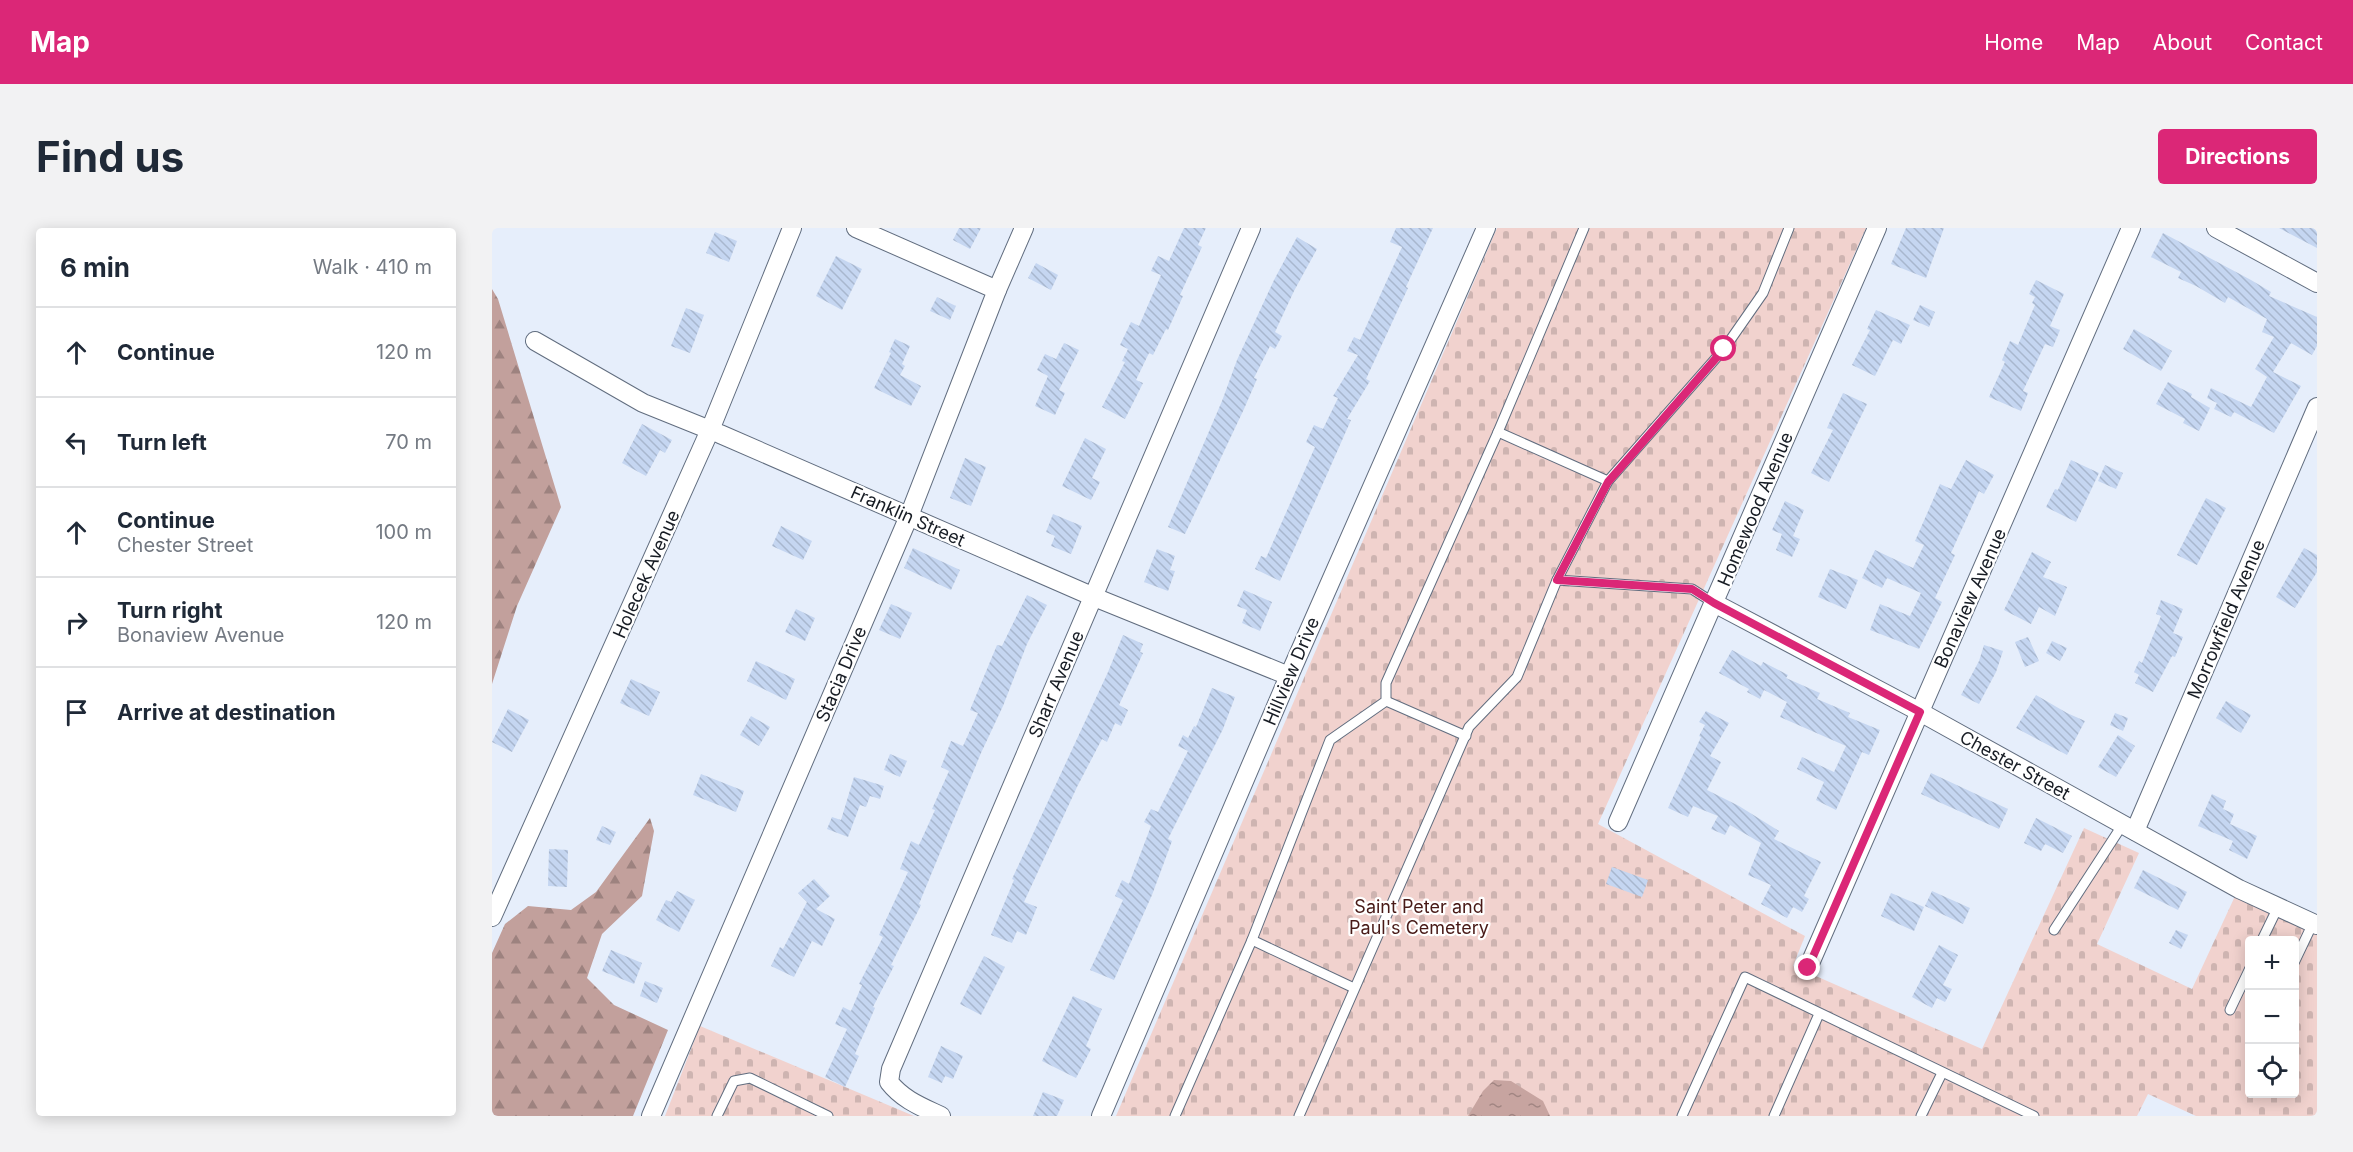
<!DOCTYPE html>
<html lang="en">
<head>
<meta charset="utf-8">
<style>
  :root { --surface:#fff; --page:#f2f2f3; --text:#1f2937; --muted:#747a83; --line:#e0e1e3; --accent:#db2777 }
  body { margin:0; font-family:Inter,sans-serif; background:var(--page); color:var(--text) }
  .controls { position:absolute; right:18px; bottom:18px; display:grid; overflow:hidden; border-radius:6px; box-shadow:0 3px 15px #0003 }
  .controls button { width:54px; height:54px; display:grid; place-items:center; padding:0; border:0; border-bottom:2px solid var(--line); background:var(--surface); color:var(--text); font:30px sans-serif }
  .stop { position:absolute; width:18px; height:18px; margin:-14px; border:4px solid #db2777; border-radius:50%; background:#fff }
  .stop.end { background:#db2777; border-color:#fff; box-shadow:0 2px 6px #0008 }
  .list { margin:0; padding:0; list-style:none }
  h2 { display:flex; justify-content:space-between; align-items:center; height:78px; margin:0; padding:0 24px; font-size:26px }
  h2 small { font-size:20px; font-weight:400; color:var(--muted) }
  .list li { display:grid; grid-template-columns:39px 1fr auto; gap:18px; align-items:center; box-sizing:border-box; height:90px; padding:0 24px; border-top:2px solid var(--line) }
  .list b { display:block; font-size:22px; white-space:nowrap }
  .list p { margin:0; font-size:20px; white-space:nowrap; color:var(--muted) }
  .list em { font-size:20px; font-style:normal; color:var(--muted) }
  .icon { flex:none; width:33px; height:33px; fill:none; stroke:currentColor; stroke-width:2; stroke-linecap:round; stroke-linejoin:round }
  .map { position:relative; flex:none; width:1825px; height:888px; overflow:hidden; border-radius:6px }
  header { display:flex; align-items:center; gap:36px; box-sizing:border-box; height:84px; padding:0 30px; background:var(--accent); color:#fff }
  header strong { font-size:28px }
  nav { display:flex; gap:33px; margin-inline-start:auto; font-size:21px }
  .intro { display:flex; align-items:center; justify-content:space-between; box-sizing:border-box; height:144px; padding:0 36px }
  h1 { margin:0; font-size:42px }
  .button { padding:15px 27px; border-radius:6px; background:var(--accent); color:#fff; font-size:21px; font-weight:700 }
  main { display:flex; gap:36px; padding:0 36px }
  aside { flex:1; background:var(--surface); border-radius:6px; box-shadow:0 3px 15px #0003 }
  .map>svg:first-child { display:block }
  .forest { fill:url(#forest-firs) }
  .cemetery { fill:url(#cemetery-stones); fill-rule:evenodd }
  .water { fill:url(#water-ripples) }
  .building { fill:url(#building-back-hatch) }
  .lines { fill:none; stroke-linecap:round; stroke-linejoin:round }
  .lane-casing { stroke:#616d7f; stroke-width:11 }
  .street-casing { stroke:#616d7f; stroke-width:20 }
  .lane { stroke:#fff; stroke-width:9 }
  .street { stroke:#fff; stroke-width:18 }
  .route { stroke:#db2777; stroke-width:8 }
  .labels { text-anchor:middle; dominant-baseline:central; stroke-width:4.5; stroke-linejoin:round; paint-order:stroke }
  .street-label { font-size:18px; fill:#171c24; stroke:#fff }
  .park-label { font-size:18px; fill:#481a17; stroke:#fff }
</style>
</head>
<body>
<header>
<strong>Map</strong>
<nav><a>Home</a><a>Map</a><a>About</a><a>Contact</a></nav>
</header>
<div class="intro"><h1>Find us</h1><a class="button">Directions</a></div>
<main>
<aside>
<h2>6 min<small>Walk · 410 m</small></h2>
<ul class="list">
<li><svg class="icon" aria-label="ahead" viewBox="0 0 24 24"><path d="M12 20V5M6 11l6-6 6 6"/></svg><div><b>Continue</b></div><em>120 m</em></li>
<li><svg class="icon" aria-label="left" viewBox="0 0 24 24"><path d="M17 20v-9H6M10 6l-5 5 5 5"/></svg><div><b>Turn left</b></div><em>70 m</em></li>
<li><svg class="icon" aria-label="ahead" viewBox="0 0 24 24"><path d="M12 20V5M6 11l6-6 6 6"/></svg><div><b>Continue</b><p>Chester Street</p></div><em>100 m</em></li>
<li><svg class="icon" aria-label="right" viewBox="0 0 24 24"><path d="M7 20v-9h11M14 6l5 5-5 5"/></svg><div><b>Turn right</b><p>Bonaview Avenue</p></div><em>120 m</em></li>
<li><svg class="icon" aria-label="arrive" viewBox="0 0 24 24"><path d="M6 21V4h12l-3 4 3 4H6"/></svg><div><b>Arrive at destination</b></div></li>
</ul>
</aside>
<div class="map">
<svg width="1825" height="888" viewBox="0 0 1825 888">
  <defs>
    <pattern id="forest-firs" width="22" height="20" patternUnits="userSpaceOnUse" patternTransform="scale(1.5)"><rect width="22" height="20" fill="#c2a09c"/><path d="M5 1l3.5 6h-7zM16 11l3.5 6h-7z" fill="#9d827f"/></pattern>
    <pattern id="cemetery-stones" width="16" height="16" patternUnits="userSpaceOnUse" patternTransform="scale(1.5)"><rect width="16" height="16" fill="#f1d2ce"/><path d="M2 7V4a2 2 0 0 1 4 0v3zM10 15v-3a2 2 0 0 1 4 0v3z" fill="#ceb4b1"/></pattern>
    <pattern id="water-ripples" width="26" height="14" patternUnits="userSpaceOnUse" patternTransform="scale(1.5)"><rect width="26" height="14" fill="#c7a4a0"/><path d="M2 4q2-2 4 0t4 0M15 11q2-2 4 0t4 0" fill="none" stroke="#a18582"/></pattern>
    <pattern id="building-back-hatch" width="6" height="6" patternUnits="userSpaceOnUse" patternTransform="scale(1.5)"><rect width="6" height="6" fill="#c5d6f1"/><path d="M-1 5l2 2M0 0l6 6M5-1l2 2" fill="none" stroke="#a8b7ce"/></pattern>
  </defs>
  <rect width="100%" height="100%" fill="#e6eefb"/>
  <g class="forest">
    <polygon points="0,61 6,71 69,279 25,378 0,456"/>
    <polygon points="158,590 162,603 150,668 110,706 95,750 122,777 176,802 141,888 0,888 0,725 13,696 36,678 79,682 104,664"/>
  </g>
  <g class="cemetery">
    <path d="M1005,0H1374L1106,596L1313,708L1301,738L1490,821L1592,600L1647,625L1605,716L1700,761L1744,666L1825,704V888H1704L1656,866L1645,888H624ZM1758,712H1802V866H1758Z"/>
    <polygon points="208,798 422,888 173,888"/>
  </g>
  <polygon class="water" points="1002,852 1019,853 1051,873 1058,888 976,888 991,863"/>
  <g class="building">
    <polygon points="467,0 489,0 478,21 461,12"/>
    <polygon points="692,0 714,0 706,17 710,19 688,67 691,68 676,102 674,101 661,127 657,125 644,152 651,155 633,191 610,179 633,134 630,133 636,121 628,117 639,94 647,98 669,47 659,43 666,28 677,33"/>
    <polygon points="904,0 941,0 914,59 916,60 874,151 878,153 855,191 859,192 788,353 763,341 769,328 774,330 823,219 814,214 822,197 831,201 846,170 841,168 866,127 855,123 862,109 868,112 910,19 898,14"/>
    <polygon points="1414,0 1452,0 1434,50 1399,36"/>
    <polygon points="1787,0 1825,0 1825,20"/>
    <polygon points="223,4 245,13 237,34 214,25"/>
    <polygon points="1671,5 1759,52 1779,64 1777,68 1825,89 1825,118 1820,127 1799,115 1781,144 1809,158 1782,205 1742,184 1739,189 1722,181 1725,175 1715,170 1719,160 1759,179 1775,149 1763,141 1782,109 1770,104 1775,91 1736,69 1733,75 1704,58 1686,50 1689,44 1659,29"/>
    <polygon points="805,9 825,21 802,63 783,104 790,108 783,121 778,118 762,150 765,151 752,181 693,306 676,299 730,173 745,132 782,52"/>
    <polygon points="344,28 370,41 350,82 324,68"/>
    <polygon points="544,35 566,47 559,62 536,50"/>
    <polygon points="1544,52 1572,66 1558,98 1568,102 1561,119 1553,116 1531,163 1536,165 1529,183 1497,169 1513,134 1510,132 1518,113 1526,117 1543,77 1540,75 1543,69 1537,66"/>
    <polygon points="445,69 464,78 458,92 438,83"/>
    <polygon points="1428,77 1443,84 1437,99 1421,92"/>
    <polygon points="194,80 212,87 198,125 179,118"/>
    <polygon points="1384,82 1418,97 1409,116 1401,112 1383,148 1360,137 1378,102 1375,101"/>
    <polygon points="1642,101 1680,123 1669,143 1631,121"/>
    <polygon points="403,111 418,118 410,136 413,138 408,147 429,158 419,178 382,160 399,125 397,124"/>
    <polygon points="572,115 587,122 567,162 573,165 563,187 543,178 556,148 545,142 553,126 564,131"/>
    <polygon points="1676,154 1700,166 1699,169 1718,180 1707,203 1691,195 1693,191 1664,176"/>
    <polygon points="1351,165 1375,176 1337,254 1319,245 1341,202 1335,200"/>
    <polygon points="150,196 180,212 173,225 168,222 154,248 130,235"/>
    <polygon points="593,210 614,221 600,250 608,254 599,272 570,258"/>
    <polygon points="473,230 494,239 479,278 458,270"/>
    <polygon points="1474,232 1502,247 1492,266 1487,263 1459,325 1463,327 1443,370 1450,374 1427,421 1378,402 1388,376 1418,388 1429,365 1395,350 1390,360 1370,350 1383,322 1421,340 1432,317 1423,313 1448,256 1459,261"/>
    <polygon points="1579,232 1607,245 1584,294 1554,279 1563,261 1566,262"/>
    <polygon points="1613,237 1631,245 1624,261 1606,253"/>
    <polygon points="1714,270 1734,280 1705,337 1685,327"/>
    <polygon points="1293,273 1312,282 1301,308 1308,311 1300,329 1284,322 1290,306 1280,302"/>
    <polygon points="561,286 590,298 579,326 559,318 563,308 554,304"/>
    <polygon points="289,298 320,313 311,332 280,318"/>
    <polygon points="421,320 468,342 459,362 412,340"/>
    <polygon points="1812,320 1825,327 1825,344 1803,380 1784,369"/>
    <polygon points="665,321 683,328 678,342 683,343 676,363 652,354"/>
    <polygon points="1540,324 1559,334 1551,349 1575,359 1563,388 1547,379 1539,396 1512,382"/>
    <polygon points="1338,341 1366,352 1354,381 1326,369"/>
    <polygon points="752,362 780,374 768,403 750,395 755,382 745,378"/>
    <polygon points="535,367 555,377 535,416 511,478 489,525 427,676 429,677 399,737 402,738 381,779 383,780 363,826 367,828 353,859 333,849 355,801 343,796 351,779 359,783 370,757 367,756 391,709 387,707 416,644 408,641 419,613 427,617 443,582 440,581 457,543 449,539 459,513 471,518 486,485 478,482 505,417 510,418"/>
    <polygon points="1669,372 1691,381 1681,405 1691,409 1683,429 1680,428 1661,464 1643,455 1647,447 1642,444 1647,433 1650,435 1669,388 1664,386"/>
    <polygon points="399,376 420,385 408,411 387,402"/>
    <polygon points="304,381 323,390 313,413 293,404"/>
    <polygon points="631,407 651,416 648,424 651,425 627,477 636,482 629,498 623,495 615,514 610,511 585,559 532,674 545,679 534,707 525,703 520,715 499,707 522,652 520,651 616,444"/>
    <polygon points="1536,409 1547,433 1533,439 1523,414"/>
    <polygon points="1560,413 1575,420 1568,433 1554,425"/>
    <polygon points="1492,417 1511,423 1504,444 1487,476 1469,467 1487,433"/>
    <polygon points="1240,422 1269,438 1271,434 1296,447 1294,450 1328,465 1325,471 1358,485 1356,489 1388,502 1377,527 1370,524 1344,582 1324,572 1332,554 1305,541 1310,529 1342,544 1354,518 1288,489 1295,474 1272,462 1268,471 1255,464 1257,461 1227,445"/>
    <polygon points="264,433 303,451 294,472 255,453"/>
    <polygon points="139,451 168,464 157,488 128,475"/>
    <polygon points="720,460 743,469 731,501 676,611 680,613 660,667 622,752 598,742 631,672 623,668 630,652 637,656 659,598 652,594 659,581 666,584 696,523 686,518 691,507 696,510 702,498 704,499"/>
    <polygon points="1544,467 1575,485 1593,493 1575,527 1524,500"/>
    <polygon points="1734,473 1759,487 1749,505 1724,490"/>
    <polygon points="16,481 37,492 20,524 0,514"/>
    <polygon points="1214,483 1237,495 1218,528 1229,534 1215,562 1247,578 1287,603 1282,611 1329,634 1312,668 1317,671 1310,684 1301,679 1295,690 1269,676 1279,657 1256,647 1269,615 1238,597 1233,607 1219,601 1226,588 1201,578 1196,589 1176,580 1209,509 1207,508 1213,497 1207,494"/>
    <polygon points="1623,485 1636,490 1631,503 1618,497"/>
    <polygon points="259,488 278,499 267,518 248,507"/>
    <polygon points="1626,507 1643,518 1624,549 1606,539"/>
    <polygon points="398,526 415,533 408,549 392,542"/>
    <polygon points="1439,545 1516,581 1507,601 1429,566"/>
    <polygon points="209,546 252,563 244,584 201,567"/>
    <polygon points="362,549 392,558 388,571 378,568 374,579 368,577 356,609 335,601 340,589 349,592"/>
    <polygon points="1720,566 1734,573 1731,581 1742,586 1738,596 1765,608 1755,631 1737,622 1741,613 1706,598"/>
    <polygon points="1544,590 1580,608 1571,625 1553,616 1549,623 1532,615"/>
    <polygon points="110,598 124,604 118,617 104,612"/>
    <polygon points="57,621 76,622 75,659 56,658"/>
    <polygon points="1120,639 1156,652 1150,669 1114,656"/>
    <polygon points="1651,642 1695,664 1686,682 1642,660"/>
    <polygon points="322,651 338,668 324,681 343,691 330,718 320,713 302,749 279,738 288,719 291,721 315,674 306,665"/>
    <polygon points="185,663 203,672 187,704 164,692 174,672 179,674"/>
    <polygon points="1440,663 1478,680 1471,696 1433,678"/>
    <polygon points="1399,665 1432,679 1422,703 1389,688"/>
    <polygon points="1684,702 1696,707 1689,721 1677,715"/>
    <polygon points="1447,717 1466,727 1451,757 1460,761 1453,774 1445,770 1440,780 1420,769"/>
    <polygon points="119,722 150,735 142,756 110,743"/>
    <polygon points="492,728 513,739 489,787 468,776"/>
    <polygon points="153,753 171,760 165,775 148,768"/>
    <polygon points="581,768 610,781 594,818 599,821 584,850 550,833"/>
    <polygon points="449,818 471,828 461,851 453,848 450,855 436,849"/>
    <polygon points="551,864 572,872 565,888 541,888"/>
  </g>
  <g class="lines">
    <g class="lane-casing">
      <g id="lane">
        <polyline points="1006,204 1116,253"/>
        <polyline points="1065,352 1200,361 1222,375"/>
        <polyline points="894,473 974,508"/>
        <polyline points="1562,702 1631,596"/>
        <polyline points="760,712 862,760"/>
        <polyline points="1770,712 1786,679"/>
        <polyline points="1802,735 1821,695"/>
        <polyline points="1738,782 1758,740"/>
        <polyline points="225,888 242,853 258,850 336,888"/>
        <polyline points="683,888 760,712 838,512 894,473 894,455 1006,204 1092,0"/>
        <polyline points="807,888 977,499 1025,449 1065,352 1116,253 1232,121 1271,65 1297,0"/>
        <polyline points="1190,888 1253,749 1542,888"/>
        <polyline points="1282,888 1327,786"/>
        <polyline points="1429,888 1450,845"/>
      </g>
    </g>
    <g class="street-casing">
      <g id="street">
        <polyline points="364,0 505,62"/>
        <polyline points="1724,0 1825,55"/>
        <polyline points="43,113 151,175 228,206 602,369 797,448"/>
        <polyline points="1222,375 1428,484 1747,661 1825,697"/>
        <polyline points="1126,594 1385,0"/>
        <polyline points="1643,603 1825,179"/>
        <polyline points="0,689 218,202 300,0"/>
        <polyline points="1316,740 1639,0"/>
        <polyline points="159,888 417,288 505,62 532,0"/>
        <path d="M449,888C430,879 411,872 397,854L399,841L759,0"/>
        <polyline points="609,888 797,448 994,0"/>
      </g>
    </g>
    <use href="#lane" class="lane"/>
    <use href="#street" class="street"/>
  </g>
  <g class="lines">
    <polyline class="route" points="1232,121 1116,254 1065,352 1200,361 1222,375 1428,484 1316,740"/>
  </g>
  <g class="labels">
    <g class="street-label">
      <text transform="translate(1263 281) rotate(-67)">Homewood Avenue</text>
      <text transform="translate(416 288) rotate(24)">Franklin Street</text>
      <text transform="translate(154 346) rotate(-66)">Holecek Avenue</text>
      <text transform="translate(1478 370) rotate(-66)">Bonaview Avenue</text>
      <text transform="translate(1734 391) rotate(-67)">Morrowfield Avenue</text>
      <text transform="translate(799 443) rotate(-67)">Hillview Drive</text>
      <text transform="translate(349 446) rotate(-67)">Stacia Drive</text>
      <text transform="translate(564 456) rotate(-67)">Sharr Avenue</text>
      <text transform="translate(1523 537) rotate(29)">Chester Street</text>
    </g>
    <g class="park-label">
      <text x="927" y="678">Saint Peter and<tspan x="927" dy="21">Paul's Cemetery</tspan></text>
    </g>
  </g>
</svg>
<div class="controls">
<button>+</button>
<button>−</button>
<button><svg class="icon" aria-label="locate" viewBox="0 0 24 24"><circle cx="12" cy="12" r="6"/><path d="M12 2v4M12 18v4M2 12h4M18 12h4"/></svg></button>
</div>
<div class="stop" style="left:1232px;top:121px"></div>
<div class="stop end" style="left:1316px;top:740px"></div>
</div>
</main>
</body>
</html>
